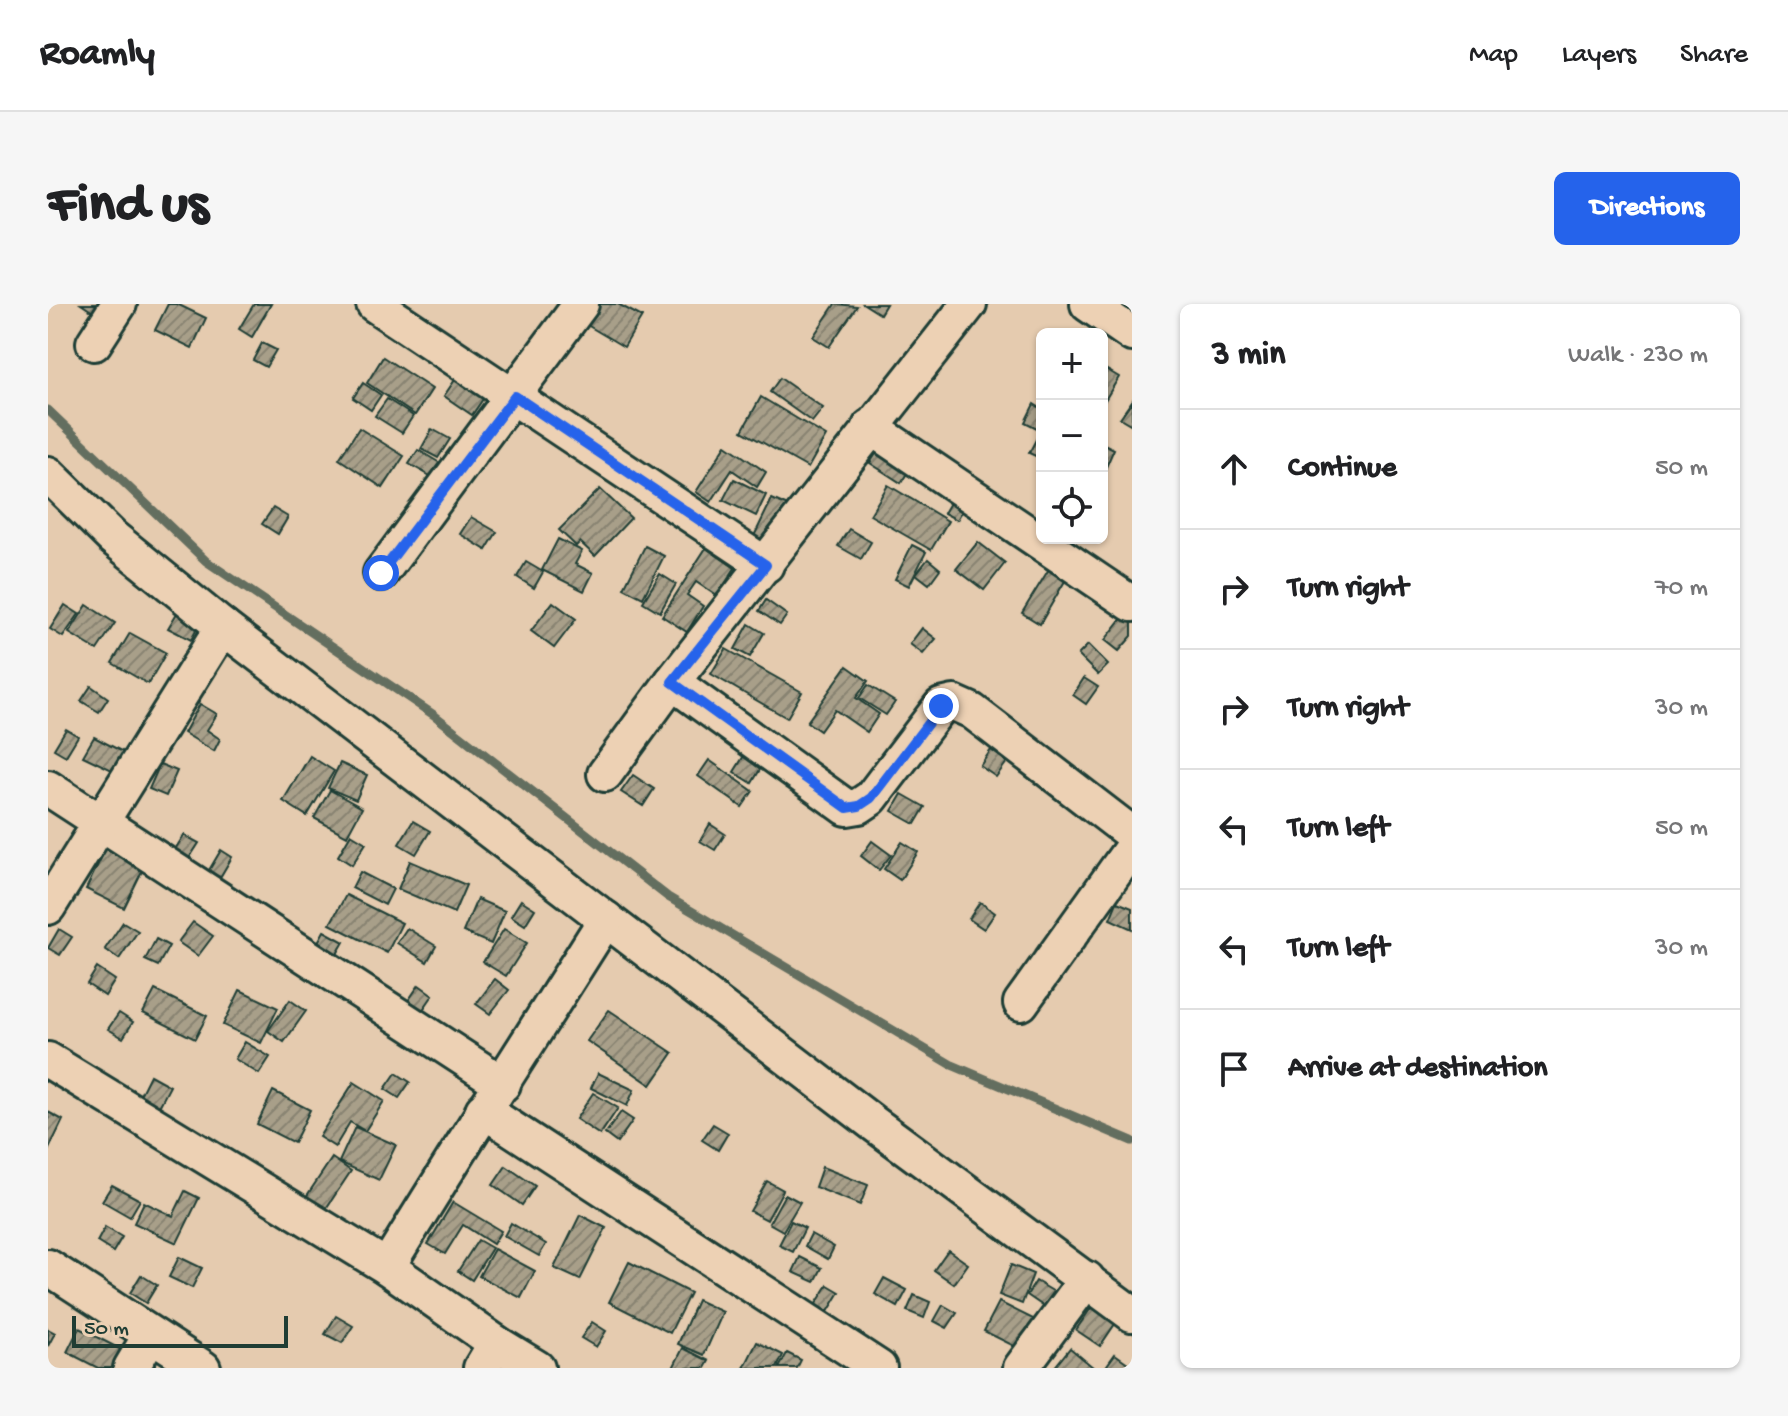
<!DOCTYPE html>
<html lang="en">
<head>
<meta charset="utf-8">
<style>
  :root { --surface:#fff; --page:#f6f6f6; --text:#202124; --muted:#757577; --line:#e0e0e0; --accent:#2563eb }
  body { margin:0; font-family:"Gochi Hand",sans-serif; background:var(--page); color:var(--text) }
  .controls { position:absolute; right:24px; top:24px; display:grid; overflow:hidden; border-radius:12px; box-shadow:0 2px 6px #0004 }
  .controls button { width:72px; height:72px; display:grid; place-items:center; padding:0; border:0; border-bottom:2px solid var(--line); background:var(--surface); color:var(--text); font:40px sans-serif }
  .scale { position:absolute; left:24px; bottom:20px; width:216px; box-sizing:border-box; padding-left:8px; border:4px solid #1f3d34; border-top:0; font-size:22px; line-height:28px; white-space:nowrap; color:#1f3d34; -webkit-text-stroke:6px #edd1b4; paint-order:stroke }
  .stop { position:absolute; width:24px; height:24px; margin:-18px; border:6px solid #2563eb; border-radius:50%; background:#fff }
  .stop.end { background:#2563eb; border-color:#fff; box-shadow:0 2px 8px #0008 }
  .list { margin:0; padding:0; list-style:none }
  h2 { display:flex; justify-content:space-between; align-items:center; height:104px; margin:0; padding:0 32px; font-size:34px }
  h2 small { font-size:26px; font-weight:400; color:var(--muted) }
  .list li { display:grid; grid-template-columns:52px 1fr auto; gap:24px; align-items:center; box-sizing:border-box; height:120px; padding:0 32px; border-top:2px solid var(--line) }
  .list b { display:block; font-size:30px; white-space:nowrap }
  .list em { font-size:26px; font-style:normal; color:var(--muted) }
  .icon { flex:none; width:44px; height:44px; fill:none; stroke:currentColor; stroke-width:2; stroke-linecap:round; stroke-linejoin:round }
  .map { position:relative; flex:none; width:1084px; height:1064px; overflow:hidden; border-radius:12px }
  header { display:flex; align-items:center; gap:48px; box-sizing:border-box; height:112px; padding:0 40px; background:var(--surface); border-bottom:2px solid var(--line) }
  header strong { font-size:38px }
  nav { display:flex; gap:44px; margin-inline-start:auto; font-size:28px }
  .intro { display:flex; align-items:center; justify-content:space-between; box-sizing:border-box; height:192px; padding:0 48px }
  h1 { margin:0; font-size:56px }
  .button { padding:20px 36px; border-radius:12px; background:var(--accent); color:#fff; font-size:28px; font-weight:700 }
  main { display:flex; gap:48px; padding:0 48px }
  aside { flex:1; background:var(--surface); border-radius:12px; box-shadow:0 2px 6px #0004 }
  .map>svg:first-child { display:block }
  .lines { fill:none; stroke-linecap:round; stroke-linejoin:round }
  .stream { stroke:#636e5f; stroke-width:9 }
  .building { fill:url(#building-hatch); stroke:#1f3d34; stroke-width:2 }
  .street-casing { stroke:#1f3d34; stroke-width:40 }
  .street { stroke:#edd1b4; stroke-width:34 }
  .route { stroke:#2563eb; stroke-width:10 }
</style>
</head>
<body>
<header>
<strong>Roamly</strong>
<nav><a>Map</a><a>Layers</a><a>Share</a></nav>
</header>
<div class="intro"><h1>Find us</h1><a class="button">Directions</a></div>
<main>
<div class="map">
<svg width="1084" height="1064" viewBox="0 0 1084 1064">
  <defs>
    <pattern id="building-hatch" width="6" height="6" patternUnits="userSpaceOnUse" patternTransform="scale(2)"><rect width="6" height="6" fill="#a89f89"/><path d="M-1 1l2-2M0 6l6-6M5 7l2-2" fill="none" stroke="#888371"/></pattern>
  </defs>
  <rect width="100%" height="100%" fill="#e5cbaf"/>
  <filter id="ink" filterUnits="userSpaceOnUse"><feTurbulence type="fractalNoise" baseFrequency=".0125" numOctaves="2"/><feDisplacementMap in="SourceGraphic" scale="16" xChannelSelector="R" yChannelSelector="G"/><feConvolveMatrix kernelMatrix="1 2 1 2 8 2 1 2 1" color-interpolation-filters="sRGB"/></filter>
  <g filter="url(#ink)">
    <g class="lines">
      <polyline class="stream" points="0,106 158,257 386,411 620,593 904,761 1084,837"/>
    </g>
    <g class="building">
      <polygon points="33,0 63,0 54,14"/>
      <polygon points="120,0 129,0 158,14 144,44 107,26"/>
      <polygon points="206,0 223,0 204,33 191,25"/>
      <polygon points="551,0 570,0 594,13 576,43 539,21"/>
      <polygon points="787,0 809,2 781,43 765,33"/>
      <polygon points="816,0 838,0 832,10"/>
      <polygon points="214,39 228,46 218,63 205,56"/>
      <polygon points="335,53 384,85 367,111 319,79"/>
      <polygon points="1054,63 1071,73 1054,101"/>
      <polygon points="411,70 439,89 424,111 396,92"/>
      <polygon points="732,74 775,104 764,118 722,88"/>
      <polygon points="315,79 333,91 323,106 305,94"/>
      <polygon points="713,93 778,132 760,164 694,127"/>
      <polygon points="339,95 365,112 354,129 327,112"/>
      <polygon points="1084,97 1084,121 1072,114"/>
      <polygon points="986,100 994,105 994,155 981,149 993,126 977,118"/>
      <polygon points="311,124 356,152 335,184 291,155"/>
      <polygon points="384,125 402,135 390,154 373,145"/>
      <polygon points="1054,139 1066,145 1054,172"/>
      <polygon points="678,141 718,168 709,183 684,166 663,198 648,188"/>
      <polygon points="833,142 864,161 853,179 822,159"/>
      <polygon points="370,146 392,159 384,173 361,160"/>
      <polygon points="686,175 718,191 708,212 675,196"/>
      <polygon points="840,181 900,217 883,246 822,211"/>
      <polygon points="552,185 583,214 547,252 532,238 528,242 511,226"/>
      <polygon points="907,190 920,197 909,216 896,209"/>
      <polygon points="724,195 740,202 722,240 706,232"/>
      <polygon points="225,204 240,213 230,230 214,220"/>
      <polygon points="423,213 449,228 438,246 412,230"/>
      <polygon points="801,225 823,238 813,255 790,242"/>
      <polygon points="510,235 534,247 527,260 545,269 536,287 494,266"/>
      <polygon points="930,238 957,259 936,286 908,265"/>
      <polygon points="864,241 878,248 861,282 847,275"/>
      <polygon points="597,242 616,252 595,294 576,284"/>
      <polygon points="658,244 687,264 669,292 648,278 639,291 655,302 639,328 614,312"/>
      <polygon points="880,255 892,265 881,280 868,270"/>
      <polygon points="478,258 495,268 486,284 469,273"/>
      <polygon points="1004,260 1021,270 992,320 974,309"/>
      <polygon points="612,270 628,280 612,308 595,298"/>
      <polygon points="718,296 739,311 732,321 711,307"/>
      <polygon points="505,298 528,315 506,344 483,327"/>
      <polygon points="17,301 31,310 15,333 2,325"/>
      <polygon points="39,301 67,319 49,346 21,329"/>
      <polygon points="129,309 151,321 143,336 120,324"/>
      <polygon points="1076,312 1084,319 1084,332 1071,347 1057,336"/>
      <polygon points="701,320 716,329 702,353 687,345"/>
      <polygon points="874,324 888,335 875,350 862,340"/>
      <polygon points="82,329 118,349 100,380 64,359"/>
      <polygon points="1040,341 1060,361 1050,371 1030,351"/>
      <polygon points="678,345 754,388 739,414 663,370"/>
      <polygon points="799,362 820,377 808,394 831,410 819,428 787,406 772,427 759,418"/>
      <polygon points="1036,374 1050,383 1038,400 1025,391"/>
      <polygon points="820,381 847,398 838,411 811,394"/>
      <polygon points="43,382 60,394 51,408 33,397"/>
      <polygon points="152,400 169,410 159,426 172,435 166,447 136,429"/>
      <polygon points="18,425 30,432 18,452 6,445"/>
      <polygon points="46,433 75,448 66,467 35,452"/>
      <polygon points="705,437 723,447 704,479 686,468"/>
      <polygon points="943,446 959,458 948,473 932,462"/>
      <polygon points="262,452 286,467 259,512 235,497"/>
      <polygon points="661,456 705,487 694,503 650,472"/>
      <polygon points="292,459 319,471 308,496 280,484"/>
      <polygon points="112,460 129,467 118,492 101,485"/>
      <polygon points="585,471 606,485 595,502 573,488"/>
      <polygon points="282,486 314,504 299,532 266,514"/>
      <polygon points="854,490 877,503 867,520 844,507"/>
      <polygon points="365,517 382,527 368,550 351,540"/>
      <polygon points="662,520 677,530 667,546 652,537"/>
      <polygon points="303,530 318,539 304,561 290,552"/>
      <polygon points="136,531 151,539 140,556 126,547"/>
      <polygon points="824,537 843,551 831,566 813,552"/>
      <polygon points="854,538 870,548 852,576 836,565"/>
      <polygon points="58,544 96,563 76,604 38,585"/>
      <polygon points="173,546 184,553 171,575 160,568"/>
      <polygon points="362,557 418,581 406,609 350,585"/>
      <polygon points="312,568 345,585 337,601 304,584"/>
      <polygon points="298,591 354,619 339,649 282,620"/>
      <polygon points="429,595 457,607 443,640 415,628"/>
      <polygon points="473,596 487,605 477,621 463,612"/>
      <polygon points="932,598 947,609 936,625 921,615"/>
      <polygon points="1069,598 1084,604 1084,625 1062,615"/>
      <polygon points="75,618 90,627 71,655 57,645"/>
      <polygon points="145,618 165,632 150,652 130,638"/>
      <polygon points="359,624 388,642 379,658 349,639"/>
      <polygon points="11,625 24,633 12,651 0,644"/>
      <polygon points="456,625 479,639 458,672 435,658"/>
      <polygon points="276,627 296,638 289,650 270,638"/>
      <polygon points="108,635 121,642 110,662 97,656"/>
      <polygon points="49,664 67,676 57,692 39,680"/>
      <polygon points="447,675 461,686 442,710 428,700"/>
      <polygon points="371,681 385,691 374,707 360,697"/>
      <polygon points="107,686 159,712 147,735 95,709"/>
      <polygon points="192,686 230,704 213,739 175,721"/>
      <polygon points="242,696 258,707 236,738 220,727"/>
      <polygon points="561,706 625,749 603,781 539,737"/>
      <polygon points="71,709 85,718 75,734 60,725"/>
      <polygon points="197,738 222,753 211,770 187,755"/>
      <polygon points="348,769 362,778 351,794 337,785"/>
      <polygon points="550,769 586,786 579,802 543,784"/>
      <polygon points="102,771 122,782 111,803 91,793"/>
      <polygon points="306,778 336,797 317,827 302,818 287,843 271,833"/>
      <polygon points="225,787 262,806 246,839 209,820"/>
      <polygon points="545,789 570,804 552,831 528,815"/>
      <polygon points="0,808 15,816 0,847"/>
      <polygon points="573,808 585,816 569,839 557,830"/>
      <polygon points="665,820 680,829 670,846 654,836"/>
      <polygon points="307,823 348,841 331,876 291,858"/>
      <polygon points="284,854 303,867 275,909 256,896"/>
      <polygon points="458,862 487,882 474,901 445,881"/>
      <polygon points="774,863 820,881 812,901 767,883"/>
      <polygon points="719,877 735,886 719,916 702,907"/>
      <polygon points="64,881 92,896 82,913 54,897"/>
      <polygon points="137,887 151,894 129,939 86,919 96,898 125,912"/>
      <polygon points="737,890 752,898 735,927 721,919"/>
      <polygon points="405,898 453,927 445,940 415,921 397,950 380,940"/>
      <polygon points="532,911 558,924 532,976 506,964"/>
      <polygon points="743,917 757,924 745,948 731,941"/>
      <polygon points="463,919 498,940 491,952 456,932"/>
      <polygon points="57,923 74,933 65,948 49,938"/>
      <polygon points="763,930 786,943 780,955 757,942"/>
      <polygon points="430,936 444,944 424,976 410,967"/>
      <polygon points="446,945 487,967 473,994 431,972"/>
      <polygon points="900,946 920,960 906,980 886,966"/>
      <polygon points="131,953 154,964 144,984 121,973"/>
      <polygon points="752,953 774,964 767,978 745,968"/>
      <polygon points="581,958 642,989 622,1029 561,998"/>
      <polygon points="963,961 985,970 974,1000 951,991"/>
      <polygon points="93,971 109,981 98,999 82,989"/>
      <polygon points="836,974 859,986 850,1003 827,990"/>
      <polygon points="988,977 1008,989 998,1004 979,991"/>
      <polygon points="780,981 792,988 778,1011 766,1003"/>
      <polygon points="866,991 882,998 876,1014 859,1007"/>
      <polygon points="649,996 675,1008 656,1051 630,1040"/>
      <polygon points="951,998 987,1016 972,1045 936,1027"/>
      <polygon points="1047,998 1071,1014 1052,1042 1028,1026"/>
      <polygon points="895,1001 909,1009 899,1024 886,1017"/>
      <polygon points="288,1012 305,1022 294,1039 277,1030"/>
      <polygon points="544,1018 558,1027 548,1043 533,1034"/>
      <polygon points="31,1024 74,1046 64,1064 50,1064 19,1048"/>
      <polygon points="0,1025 7,1029 0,1042"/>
      <polygon points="709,1038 735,1051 729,1064 696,1064"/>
      <polygon points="635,1044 661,1057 657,1064 625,1064"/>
      <polygon points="1022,1044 1046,1064 1006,1064"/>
      <polygon points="739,1049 753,1056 749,1064 731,1064"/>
      <polygon points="1067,1050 1084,1062 1084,1064 1057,1064"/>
    </g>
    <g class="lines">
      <g class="street-casing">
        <g id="street">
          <polyline points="326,0 718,261"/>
          <polyline points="1040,0 1084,30"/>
          <polyline points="46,39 71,0"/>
          <polyline points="822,123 1084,300"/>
          <polyline points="0,170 64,233 175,323 825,819 1084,1010"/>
          <polyline points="333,269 533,0"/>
          <polyline points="624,378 799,504 811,502 823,494 893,402 906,399 924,407 1084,530"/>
          <polyline points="557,470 624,378 921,0"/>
          <polyline points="0,484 455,780"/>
          <polyline points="0,603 175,323"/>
          <polyline points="973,699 1084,544"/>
          <polyline points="0,756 339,963 448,1039 489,1064"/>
          <polyline points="435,806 831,1064"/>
          <polyline points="0,963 155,1064"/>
          <path d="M339,963C410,846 485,731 558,615"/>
          <polyline points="83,1064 102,1032"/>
          <polyline points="433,1064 448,1039"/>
          <polyline points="973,1064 1039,975"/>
        </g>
      </g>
      <use href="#street" class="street"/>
    </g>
  </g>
  <g class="lines" filter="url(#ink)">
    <polyline class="route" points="333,269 467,92 718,261 624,378 799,504 811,502 823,494 893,402"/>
  </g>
</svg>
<div class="controls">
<button>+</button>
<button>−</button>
<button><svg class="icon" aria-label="locate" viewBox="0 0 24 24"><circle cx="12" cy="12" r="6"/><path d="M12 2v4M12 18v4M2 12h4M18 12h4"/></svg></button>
</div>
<div class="scale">50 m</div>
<div class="stop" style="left:333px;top:269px"></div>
<div class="stop end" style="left:893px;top:402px"></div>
</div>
<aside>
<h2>3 min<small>Walk · 230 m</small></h2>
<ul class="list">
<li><svg class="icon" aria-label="ahead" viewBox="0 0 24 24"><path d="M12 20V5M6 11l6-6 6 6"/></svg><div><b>Continue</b></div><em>50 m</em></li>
<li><svg class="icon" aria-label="right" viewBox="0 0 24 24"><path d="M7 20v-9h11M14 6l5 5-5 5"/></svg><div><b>Turn right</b></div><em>70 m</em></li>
<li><svg class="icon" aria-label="right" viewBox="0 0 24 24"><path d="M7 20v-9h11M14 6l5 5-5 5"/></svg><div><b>Turn right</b></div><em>30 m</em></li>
<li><svg class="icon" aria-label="left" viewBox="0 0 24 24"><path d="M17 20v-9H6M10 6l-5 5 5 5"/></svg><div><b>Turn left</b></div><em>50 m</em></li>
<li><svg class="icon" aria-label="left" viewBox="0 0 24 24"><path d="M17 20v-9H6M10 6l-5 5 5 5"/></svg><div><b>Turn left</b></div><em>30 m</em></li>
<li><svg class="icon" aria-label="arrive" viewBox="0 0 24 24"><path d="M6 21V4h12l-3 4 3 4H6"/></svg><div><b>Arrive at destination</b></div></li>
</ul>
</aside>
</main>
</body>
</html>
